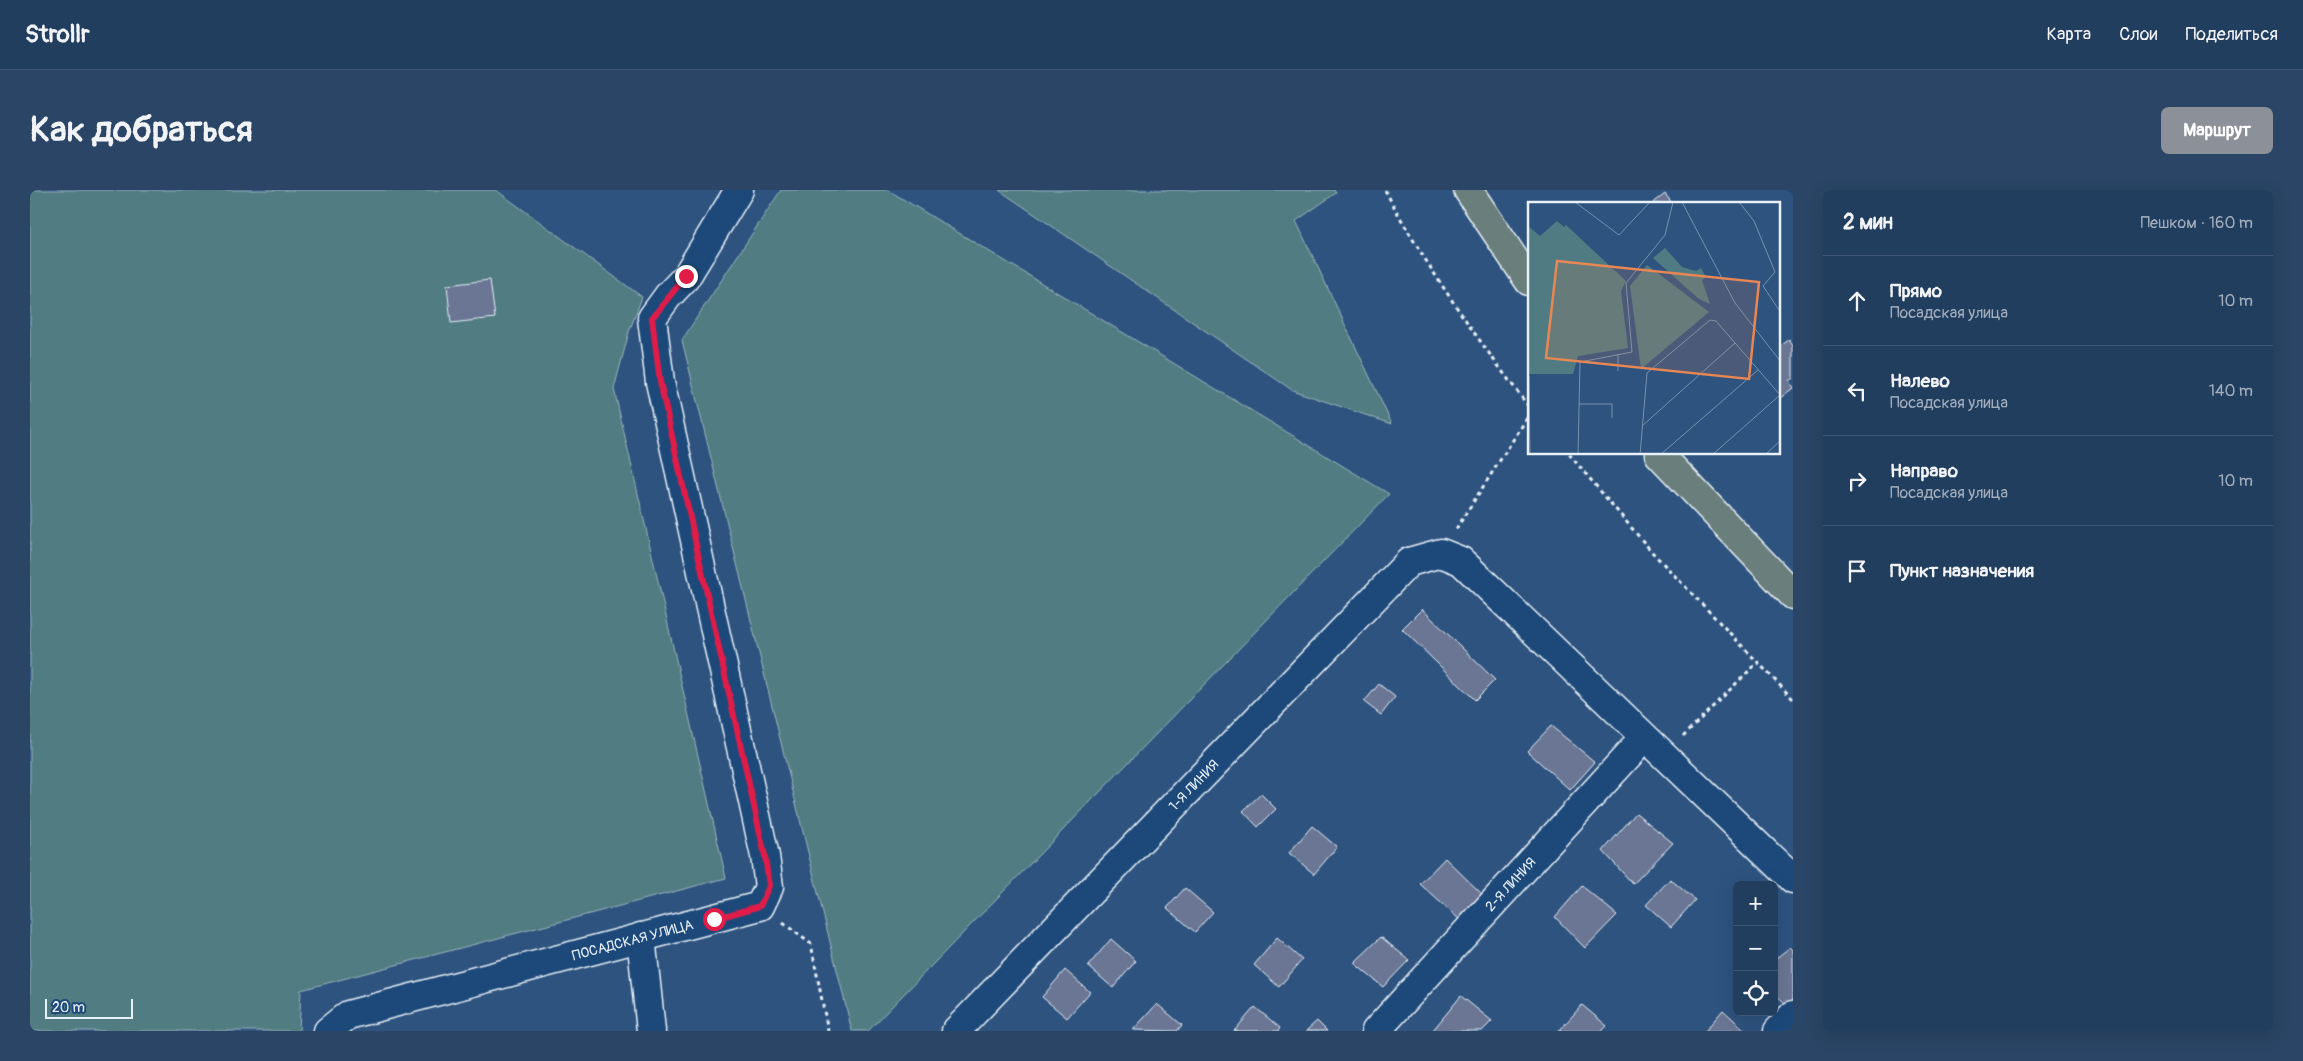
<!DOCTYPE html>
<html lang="ru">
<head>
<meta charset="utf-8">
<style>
  :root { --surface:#223e5f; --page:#2a4565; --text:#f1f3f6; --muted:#a2aebd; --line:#3f5774; --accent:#8c9099 }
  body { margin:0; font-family:Pangolin,sans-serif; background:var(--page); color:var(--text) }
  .controls { position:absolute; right:15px; bottom:15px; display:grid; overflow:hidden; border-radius:8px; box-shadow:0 5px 20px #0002 }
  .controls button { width:45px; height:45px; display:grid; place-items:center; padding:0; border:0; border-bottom:1px solid var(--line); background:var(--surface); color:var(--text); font:25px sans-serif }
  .scale { position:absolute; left:15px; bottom:12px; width:88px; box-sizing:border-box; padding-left:5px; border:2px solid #e8f1f8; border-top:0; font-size:14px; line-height:18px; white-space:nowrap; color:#e8f1f8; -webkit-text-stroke:4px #1f4a7a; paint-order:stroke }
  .stop { position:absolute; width:15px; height:15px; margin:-11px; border:4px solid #e11d48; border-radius:50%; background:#fff }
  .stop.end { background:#e11d48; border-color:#fff; box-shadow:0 1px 5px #0008 }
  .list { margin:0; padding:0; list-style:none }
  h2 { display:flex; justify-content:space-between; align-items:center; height:65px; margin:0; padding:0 20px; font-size:21px }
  h2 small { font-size:16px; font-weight:400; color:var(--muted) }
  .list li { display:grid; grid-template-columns:32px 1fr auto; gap:15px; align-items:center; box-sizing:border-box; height:90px; padding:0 20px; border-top:1px solid var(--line) }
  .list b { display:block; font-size:19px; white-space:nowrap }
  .list p { margin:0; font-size:16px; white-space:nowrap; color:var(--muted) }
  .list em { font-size:16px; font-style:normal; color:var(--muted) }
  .icon { flex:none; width:28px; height:28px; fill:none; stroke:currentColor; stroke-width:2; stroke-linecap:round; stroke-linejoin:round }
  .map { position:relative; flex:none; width:1763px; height:841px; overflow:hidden; border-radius:8px }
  header { display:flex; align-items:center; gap:30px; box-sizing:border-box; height:70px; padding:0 25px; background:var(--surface); border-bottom:1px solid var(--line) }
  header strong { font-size:24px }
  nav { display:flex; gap:28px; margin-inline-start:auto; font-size:18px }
  .intro { display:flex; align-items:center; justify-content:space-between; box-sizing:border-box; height:120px; padding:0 30px }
  h1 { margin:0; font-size:35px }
  .button { padding:12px 22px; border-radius:8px; background:var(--accent); color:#fff; font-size:18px; font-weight:700 }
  main { display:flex; gap:30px; padding:0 30px }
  aside { flex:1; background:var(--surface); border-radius:8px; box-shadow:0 5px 20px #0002 }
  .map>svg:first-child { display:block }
  .green { fill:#517b82; stroke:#9cb6bd }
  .building { fill:#6b7694; stroke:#e8f1f8 }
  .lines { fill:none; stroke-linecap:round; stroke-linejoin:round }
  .minor-casing { stroke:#e8f1f8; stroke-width:31 }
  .major-casing { stroke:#e8f1f8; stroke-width:31 }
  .path { stroke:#e8f1f8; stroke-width:3; stroke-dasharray:4 4; stroke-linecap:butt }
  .minor { stroke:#1f4a7a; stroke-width:28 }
  .major { stroke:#6b7f7c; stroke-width:28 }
  .route { stroke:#e11d48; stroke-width:6 }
  .labels { text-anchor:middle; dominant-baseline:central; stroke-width:4; stroke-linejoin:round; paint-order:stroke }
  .street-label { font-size:14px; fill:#e8f1f8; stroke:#1f4a7a }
  .inset-road { fill:none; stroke:#7892af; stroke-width:1 }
  .view { fill:#e88753; fill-opacity:0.15; stroke:#e88753; stroke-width:2.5 }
  .inset-edge { fill:none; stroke:#e8f1f8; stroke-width:2.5 }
</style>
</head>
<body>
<header>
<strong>Strollr</strong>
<nav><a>Карта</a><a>Слои</a><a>Поделиться</a></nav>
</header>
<div class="intro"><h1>Как добраться</h1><a class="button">Маршрут</a></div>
<main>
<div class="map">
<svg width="1763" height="841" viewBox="0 0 1763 841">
  <rect width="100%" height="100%" fill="#2e537f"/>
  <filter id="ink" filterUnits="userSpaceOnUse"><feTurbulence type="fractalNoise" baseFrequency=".02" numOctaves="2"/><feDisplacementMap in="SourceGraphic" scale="10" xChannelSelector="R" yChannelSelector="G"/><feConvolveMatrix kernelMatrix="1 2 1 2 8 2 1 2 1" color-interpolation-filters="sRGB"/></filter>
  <g filter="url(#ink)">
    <g class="green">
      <polygon points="0,0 466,0 612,107 599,142 584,199 696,688 271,800 269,841 0,841"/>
      <polygon points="751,0 858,0 1359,304 838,841 822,841 652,150"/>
      <polygon points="969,0 1304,0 1306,3 1266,31 1362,234 1262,200"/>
    </g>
    <g class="building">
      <polygon points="1635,4 1643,14 1622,14"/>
      <polygon points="460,90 465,128 421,133 417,95"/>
      <polygon points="1759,150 1763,156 1763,188 1759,191 1763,198 1749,209 1749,157"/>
      <polygon points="1392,419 1465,490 1445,510 1372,439"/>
      <polygon points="1349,494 1365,507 1351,525 1334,512"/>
      <polygon points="1521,536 1565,572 1540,600 1497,561"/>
      <polygon points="1231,604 1246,619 1228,637 1213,621"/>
      <polygon points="1606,623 1643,653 1603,694 1573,661"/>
      <polygon points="1282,636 1307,657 1284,684 1259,663"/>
      <polygon points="1415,668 1454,706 1430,730 1390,694"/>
      <polygon points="1640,689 1665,710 1641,737 1616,715"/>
      <polygon points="1552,696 1587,725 1555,758 1525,727"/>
      <polygon points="1155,698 1183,722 1165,742 1137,718"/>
      <polygon points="1351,747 1379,770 1353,797 1324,773"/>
      <polygon points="1247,748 1272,770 1249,797 1224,775"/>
      <polygon points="1081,749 1106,771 1083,798 1058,776"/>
      <polygon points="1760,757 1763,760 1763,810 1758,816 1744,803 1744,770"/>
      <polygon points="1035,780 1060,802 1037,828 1012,807"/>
      <polygon points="1431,806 1462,831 1452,841 1404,841 1403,840"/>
      <polygon points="1127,814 1152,835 1147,841 1103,840"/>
      <polygon points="1552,815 1577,836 1572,841 1529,841"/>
      <polygon points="1225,817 1250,838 1248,841 1204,841"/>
      <polygon points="1693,820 1716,841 1675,841"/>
      <polygon points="1287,831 1297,841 1276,841"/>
    </g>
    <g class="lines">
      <g class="minor-casing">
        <g id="minor">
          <polyline points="611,747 621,841"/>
          <path id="s1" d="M298,841L318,825L730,716L739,697L735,666L630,192L622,128L638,106L656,87L709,0"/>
          <path id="s2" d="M926,841L1379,372L1411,363L1431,371L1763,689"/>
          <path id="s3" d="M1346,841L1614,548"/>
          <polyline points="1748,841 1763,825"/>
        </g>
      </g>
      <g class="major-casing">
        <g id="major">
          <polyline points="1438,0 1499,91"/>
          <polyline points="1629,264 1763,405"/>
        </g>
      </g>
      <g class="path">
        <path d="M1355,0C1396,77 1446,147 1499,217"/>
        <polyline points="1539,264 1622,362 1763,509"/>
        <polyline points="1426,339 1499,225"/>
        <polyline points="1653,546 1728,472"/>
        <polyline points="753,733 781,754 798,841"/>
      </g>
      <use href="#minor" class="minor"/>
      <use href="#major" class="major"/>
    </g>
  </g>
  <g class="lines" filter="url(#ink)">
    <polyline class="route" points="656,86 622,128 630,192 735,666 739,696 730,716 684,729"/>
  </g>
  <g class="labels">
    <g class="street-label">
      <text stroke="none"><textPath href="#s2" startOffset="342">1-Я ЛИНИЯ</textPath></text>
      <text stroke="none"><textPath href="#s3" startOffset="199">2-Я ЛИНИЯ</textPath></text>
      <text stroke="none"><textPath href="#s1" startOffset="320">ПОСАДСКАЯ УЛИЦА</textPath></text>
    </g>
  </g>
  <g transform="translate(1498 12)">
    <rect width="252" height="252" fill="#2e537f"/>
    <path d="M29,19L36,25L38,23L98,79L93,89L100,146L50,154L45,172H0V24L12,34ZM137,46L154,65L168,69L173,66L178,75L174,78L182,102L171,97L125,56ZM119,63L181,110L113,167L102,84Z" fill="#517b82"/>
    <path class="inset-road" d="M47,0L91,33L122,0M154,0L207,101L253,160M211,0L226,19L247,70L235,84L253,111M90,152V169M1,174L2,253M51,202H84V216M114,224L207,141M50,253L52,160L104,150L98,81L137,33L145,0M112,253L119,171L182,118L188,119L253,194M132,253L230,168M184,253L252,193M237,253L253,238"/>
    <path class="view" d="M29,59L231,80L221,177L18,156Z"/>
    <rect width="252" height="252" class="inset-edge"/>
  </g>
</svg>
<div class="controls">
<button>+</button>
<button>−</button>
<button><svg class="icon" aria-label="locate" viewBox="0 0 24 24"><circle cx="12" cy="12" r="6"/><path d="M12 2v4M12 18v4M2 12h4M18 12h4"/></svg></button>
</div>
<div class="scale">20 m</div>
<div class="stop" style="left:684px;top:729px"></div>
<div class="stop end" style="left:656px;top:86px"></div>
</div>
<aside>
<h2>2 мин<small>Пешком · 160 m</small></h2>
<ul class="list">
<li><svg class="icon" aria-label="ahead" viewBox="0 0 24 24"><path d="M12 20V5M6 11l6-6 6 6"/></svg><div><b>Прямо</b><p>Посадская улица</p></div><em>10 m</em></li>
<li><svg class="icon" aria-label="left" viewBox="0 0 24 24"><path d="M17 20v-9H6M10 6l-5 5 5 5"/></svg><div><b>Налево</b><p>Посадская улица</p></div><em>140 m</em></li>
<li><svg class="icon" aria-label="right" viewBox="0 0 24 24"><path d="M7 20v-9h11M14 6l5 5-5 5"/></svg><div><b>Направо</b><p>Посадская улица</p></div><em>10 m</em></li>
<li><svg class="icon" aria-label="arrive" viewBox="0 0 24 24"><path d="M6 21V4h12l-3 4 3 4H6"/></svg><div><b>Пункт назначения</b></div></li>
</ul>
</aside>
</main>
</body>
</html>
